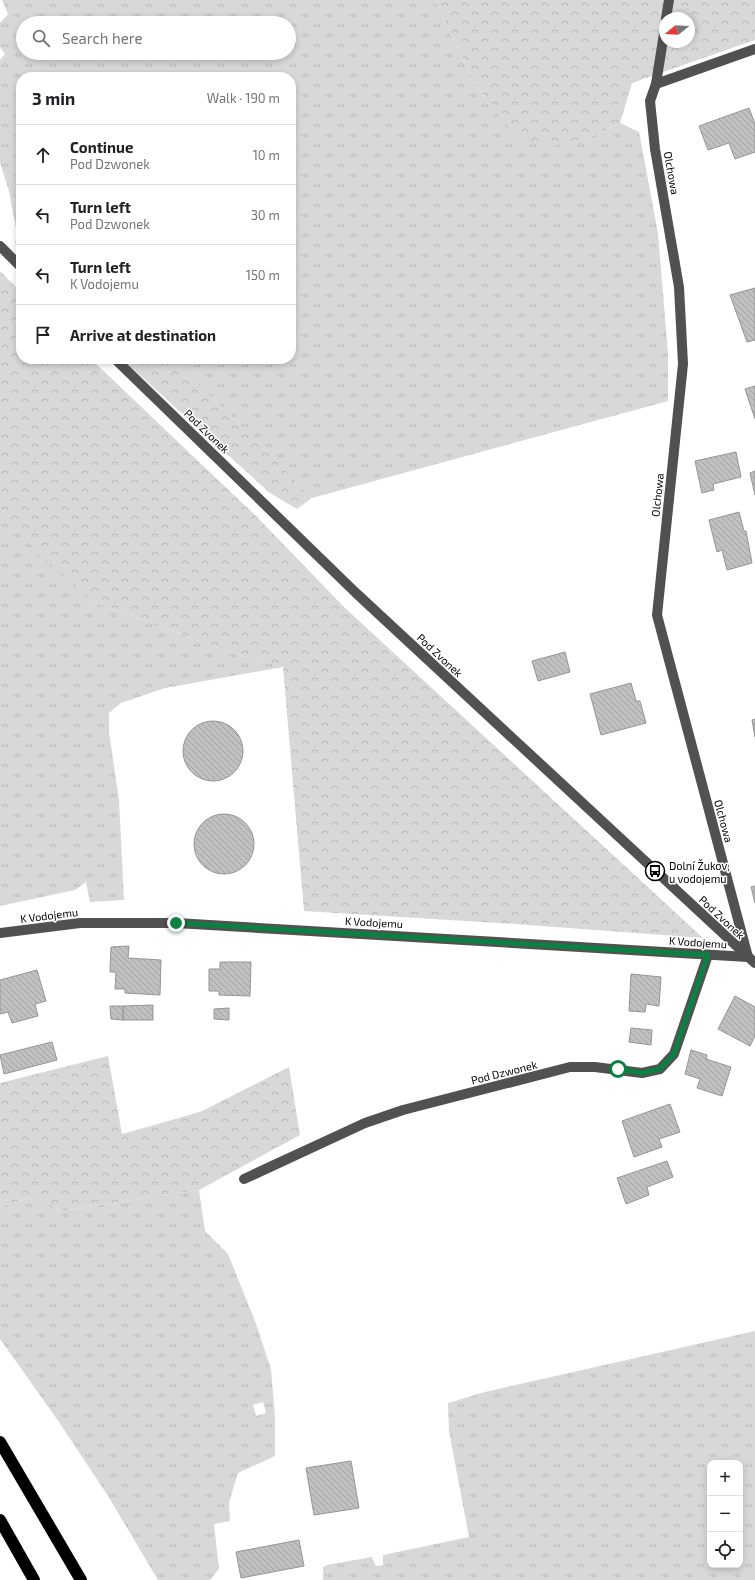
<!DOCTYPE html>
<html lang="en">
<head>
<meta charset="utf-8">
<style>
  :root { --surface:#fff; --page:#f2f2f2; --text:#202124; --muted:#757577; --line:#e0e0e0 }
  body { margin:0; font-family:"Exo 2",sans-serif; background:var(--page); color:var(--text) }
  .controls { position:absolute; right:12px; bottom:12px; display:grid; overflow:hidden; border-radius:8px; box-shadow:0 2px 6px #0003 }
  .controls button { width:36px; height:36px; display:grid; place-items:center; padding:0; border:0; border-bottom:1px solid var(--line); background:var(--surface); color:var(--text); font:20px sans-serif }
  .compass { position:absolute; left:659px; top:12px; width:36px; height:36px; border-radius:50%; background:var(--surface); box-shadow:0 2px 6px #0003; rotate:252deg }
  .stop { position:absolute; width:12px; height:12px; margin:-9px; border:3px solid #0b8043; border-radius:50%; background:#fff }
  .stop.end { background:#0b8043; border-color:#fff; box-shadow:0 1px 4px #0008 }
  .list { margin:0; padding:0; list-style:none }
  h2 { display:flex; justify-content:space-between; align-items:center; height:52px; margin:0; padding:0 16px; font-size:17px }
  h2 small { font-size:13px; font-weight:400; color:var(--muted) }
  .list li { display:grid; grid-template-columns:26px 1fr auto; gap:12px; align-items:center; box-sizing:border-box; height:60px; padding:0 16px; border-top:1px solid var(--line) }
  .list b { display:block; font-size:15px; white-space:nowrap }
  .list p { margin:0; font-size:13px; white-space:nowrap; color:var(--muted) }
  .list em { font-size:13px; font-style:normal; color:var(--muted) }
  .icon { flex:none; width:22px; height:22px; fill:none; stroke:currentColor; stroke-width:2; stroke-linecap:round; stroke-linejoin:round }
  .map { position:relative; flex:none; width:755px; height:1580px; overflow:hidden }
  .search { position:absolute; background:var(--surface); box-shadow:0 2px 6px #0003; left:16px; top:16px; width:280px; height:44px; display:flex; align-items:center; gap:10px; box-sizing:border-box; padding:0 14px; border-radius:22px; color:var(--muted); font-size:15px }
  .panel { position:absolute; background:var(--surface); box-shadow:0 2px 6px #0003; left:16px; top:72px; width:280px; height:292px; border-radius:16px }
  .map>svg:first-child { display:block }
  .grass { fill:url(#grass-tufts); fill-rule:evenodd }
  .forest { fill:url(#forest-crowns); fill-rule:evenodd }
  .building { fill:url(#building-back-hatch); stroke:#959595 }
  .lines { fill:none; stroke-linecap:round; stroke-linejoin:round }
  .minor { stroke:#515151; stroke-width:10 }
  .highway { stroke:#000; stroke-width:12 }
  .route { stroke:#0b8043; stroke-width:5 }
  .labels { text-anchor:middle; dominant-baseline:central; stroke-width:3; stroke-linejoin:round; paint-order:stroke }
  .street-label { font-size:11px; fill:#000; stroke:#fff }
  .poi-label { font-size:11px; fill:#000; stroke:#fff; text-anchor:start }
</style>
</head>
<body>
<div class="map">
<svg width="755" height="1580" viewBox="0 0 755 1580">
  <defs>
    <pattern id="grass-tufts" width="24" height="20" patternUnits="userSpaceOnUse"><rect width="24" height="20" fill="#d8d8d8"/><path d="M3 7l-1-3M5 7V3M7 7l1-3M15 17l-1-3M17 17v-4M19 17l1-3" fill="none" stroke="#b8b8b8"/></pattern>
    <pattern id="forest-crowns" width="20" height="18" patternUnits="userSpaceOnUse"><rect width="20" height="18" fill="#d8d8d8"/><path d="M2 6a3 3 0 1 1 6 0M12 15a3 3 0 1 1 6 0" fill="none" stroke="#b8b8b8"/></pattern>
    <pattern id="building-back-hatch" width="6" height="6" patternUnits="userSpaceOnUse"><rect width="6" height="6" fill="#c0c0c0"/><path d="M-1 5l2 2M0 0l6 6M5-1l2 2" fill="none" stroke="#a3a3a3"/></pattern>
  </defs>
  <rect width="100%" height="100%" fill="#fff"/>
  <g class="grass">
    <path d="M2,0H435L470,74L490,106L590,137L620,123L639,132L658,233L668,354V401L312,498C265,450 220,402 169,359H291V77H21V248L15,243L17,234L9,191L0,163V60L5,54L0,47V23L8,14ZM23,23H289V53H23Z"/>
    <polygon points="0,508 97,603 229,652 283,667 165,688 121,703 109,713 109,732 119,800 124,900 90,902 86,882 75,890 0,906"/>
    <path d="M199,1190L205,1231L228,1254L255,1321L271,1369L275,1417V1456L238,1473L229,1502L230,1521L214,1524L219,1569L210,1580H158L108,1496L59,1422L0,1339V1207L36,1196L61,1211ZM263,1402L266,1413L256,1416L253,1405Z"/>
    <path d="M755,1331V1580H323V1567L327,1565L372,1557L376,1566L383,1565V1555L469,1537L449,1431L448,1403L485,1392ZM710,1463H740V1565H710Z"/>
  </g>
  <g class="forest">
    <path d="M435,0H755V40L632,83L620,123L590,137L555,146L531,143L513,132L490,106L470,74ZM665,18H689V42H665Z"/>
    <polygon points="0,271 21,292 21,359 91,359 257,517 345,608 703,938 515,924 304,911 283,667 229,652 97,603 41,557 10,518 0,508"/>
    <polygon points="122,359 169,359 194,380 250,434 312,498 297,509 270,493"/>
    <polygon points="108,1056 122,1134 200,1112 289,1067 300,1135 199,1190 61,1211 36,1196 0,1207 0,1083"/>
  </g>
  <g class="building">
    <polygon points="749,108 755,124 755,152 735,159 729,143 708,150 699,126"/>
    <polygon points="755,288 755,340 747,342 730,295"/>
    <polygon points="755,386 755,419 745,389"/>
    <polygon points="736,452 741,477 713,484 714,490 702,493 695,461"/>
    <polygon points="755,471 755,495 750,473"/>
    <polygon points="739,512 744,531 746,531 752,563 727,570 722,550 717,552 709,520"/>
    <polygon points="565,652 570,672 538,681 532,661"/>
    <polygon points="631,683 636,701 640,701 646,723 601,735 590,694"/>
    <polygon points="755,719 755,737 752,720"/>
    <circle cx="213" cy="751" r="30"/>
    <circle cx="224" cy="844" r="30"/>
    <polygon points="755,886 755,903 751,887"/>
    <polygon points="129,946 128,958 161,960 160,995 125,993 125,989 115,989 116,972 110,972 111,947"/>
    <polygon points="220,962 251,962 250,996 219,995 219,991 209,991 209,969 220,969"/>
    <polygon points="37,970 46,1001 35,1004 38,1016 12,1023 8,1012 0,1014 0,980"/>
    <polygon points="631,974 661,977 659,1006 646,1004 645,1012 629,1011"/>
    <polygon points="735,996 755,1007 755,1036 750,1046 718,1029"/>
    <polygon points="153,1005 153,1020 123,1020 123,1006"/>
    <polygon points="110,1006 123,1006 123,1020 111,1019"/>
    <polygon points="229,1008 229,1020 214,1019 214,1009"/>
    <polygon points="631,1028 652,1030 651,1045 629,1042"/>
    <polygon points="52,1042 57,1060 4,1074 0,1055"/>
    <polygon points="691,1050 707,1055 706,1059 731,1067 722,1096 697,1088 700,1079 685,1074"/>
    <polygon points="670,1104 680,1132 659,1139 662,1147 634,1157 622,1121"/>
    <polygon points="667,1161 673,1177 647,1187 649,1195 626,1204 617,1178"/>
    <polygon points="351,1461 359,1508 314,1515 306,1468"/>
    <polygon points="299,1540 304,1566 241,1578 236,1552"/>
  </g>
  <g class="lines">
    <g class="minor">
      <polyline points="666,18 669,0"/>
      <polyline points="656,84 755,49"/>
      <polyline points="0,246 21,267"/>
      <polyline points="115,359 356,593 755,963"/>
      <polyline points="0,933 80,923 176,923 748,957 657,615 683,364 679,287 655,149 650,101 656,84 665,27"/>
      <polyline points="244,1179 365,1123 403,1110 570,1067 595,1067 642,1073 660,1069 674,1054 708,955"/>
    </g>
    <g class="highway">
      <polyline points="0,1442 81,1580"/>
      <polyline points="0,1520 34,1580"/>
    </g>
  </g>
  <g class="lines">
    <polyline class="route" points="176,923 708,955 674,1054 660,1069 642,1073 618,1069"/>
  </g>
  <defs>
    <g id="bus-ring" transform="scale(1)"><circle r="9.5" fill="#fff" stroke="#000" stroke-width="1.5"/><path d="M-5-6H5V4H4V6H2V4H-2V6H-4V4H-5ZM-3.5-4V0h7V-4ZM-3.5 1.2v1.5H-2V1.2ZM2 1.2v1.5H3.5V1.2Z" fill="#000"/></g>
  </defs>
  <g fill-rule="evenodd">
    <use href="#bus-ring" x="655" y="871"/>
  </g>
  <g class="labels">
    <g class="street-label">
      <text transform="translate(672 173) rotate(80)">Olchowa</text>
      <text transform="translate(207 431) rotate(44)">Pod Zvonek</text>
      <text transform="translate(657 495) rotate(-84)">Olchowa</text>
      <text transform="translate(440 655) rotate(43)">Pod Zvonek</text>
      <text transform="translate(724 821) rotate(75)">Olchowa</text>
      <text transform="translate(49 915) rotate(-7)">K Vodojemu</text>
      <text transform="translate(722 917) rotate(43)">Pod Zvonek</text>
      <text transform="translate(374 922) rotate(3)">K Vodojemu</text>
      <text transform="translate(698 942) rotate(4)">K Vodojemu</text>
      <text transform="translate(504 1072) rotate(-14)">Pod Dzwonek</text>
    </g>
    <g class="poi-label">
      <text x="669" y="865">Dolní Žukov,<tspan x="669" dy="13">u vodojemu</tspan></text>
    </g>
  </g>
</svg>
<div class="controls">
<button>+</button>
<button>−</button>
<button><svg class="icon" aria-label="locate" viewBox="0 0 24 24"><circle cx="12" cy="12" r="6"/><path d="M12 2v4M12 18v4M2 12h4M18 12h4"/></svg></button>
</div>
<svg class="compass" viewBox="-18 -18 36 36"><path d="M0-13l5 13h-10z" fill="#e53935"/><path d="M0 13l5-13h-10z" fill="#757577"/></svg>
<div class="stop" style="left:618px;top:1069px"></div>
<div class="stop end" style="left:176px;top:923px"></div>
<div class="search"><svg class="icon" aria-label="search" viewBox="0 0 24 24"><circle cx="10" cy="10" r="6"/><path d="M15 15l6 6"/></svg>Search here</div>
<section class="panel">
<h2>3 min<small>Walk · 190 m</small></h2>
<ul class="list">
<li><svg class="icon" aria-label="ahead" viewBox="0 0 24 24"><path d="M12 20V5M6 11l6-6 6 6"/></svg><div><b>Continue</b><p>Pod Dzwonek</p></div><em>10 m</em></li>
<li><svg class="icon" aria-label="left" viewBox="0 0 24 24"><path d="M17 20v-9H6M10 6l-5 5 5 5"/></svg><div><b>Turn left</b><p>Pod Dzwonek</p></div><em>30 m</em></li>
<li><svg class="icon" aria-label="left" viewBox="0 0 24 24"><path d="M17 20v-9H6M10 6l-5 5 5 5"/></svg><div><b>Turn left</b><p>K Vodojemu</p></div><em>150 m</em></li>
<li><svg class="icon" aria-label="arrive" viewBox="0 0 24 24"><path d="M6 21V4h12l-3 4 3 4H6"/></svg><div><b>Arrive at destination</b></div></li>
</ul>
</section>
</div>
</body>
</html>
